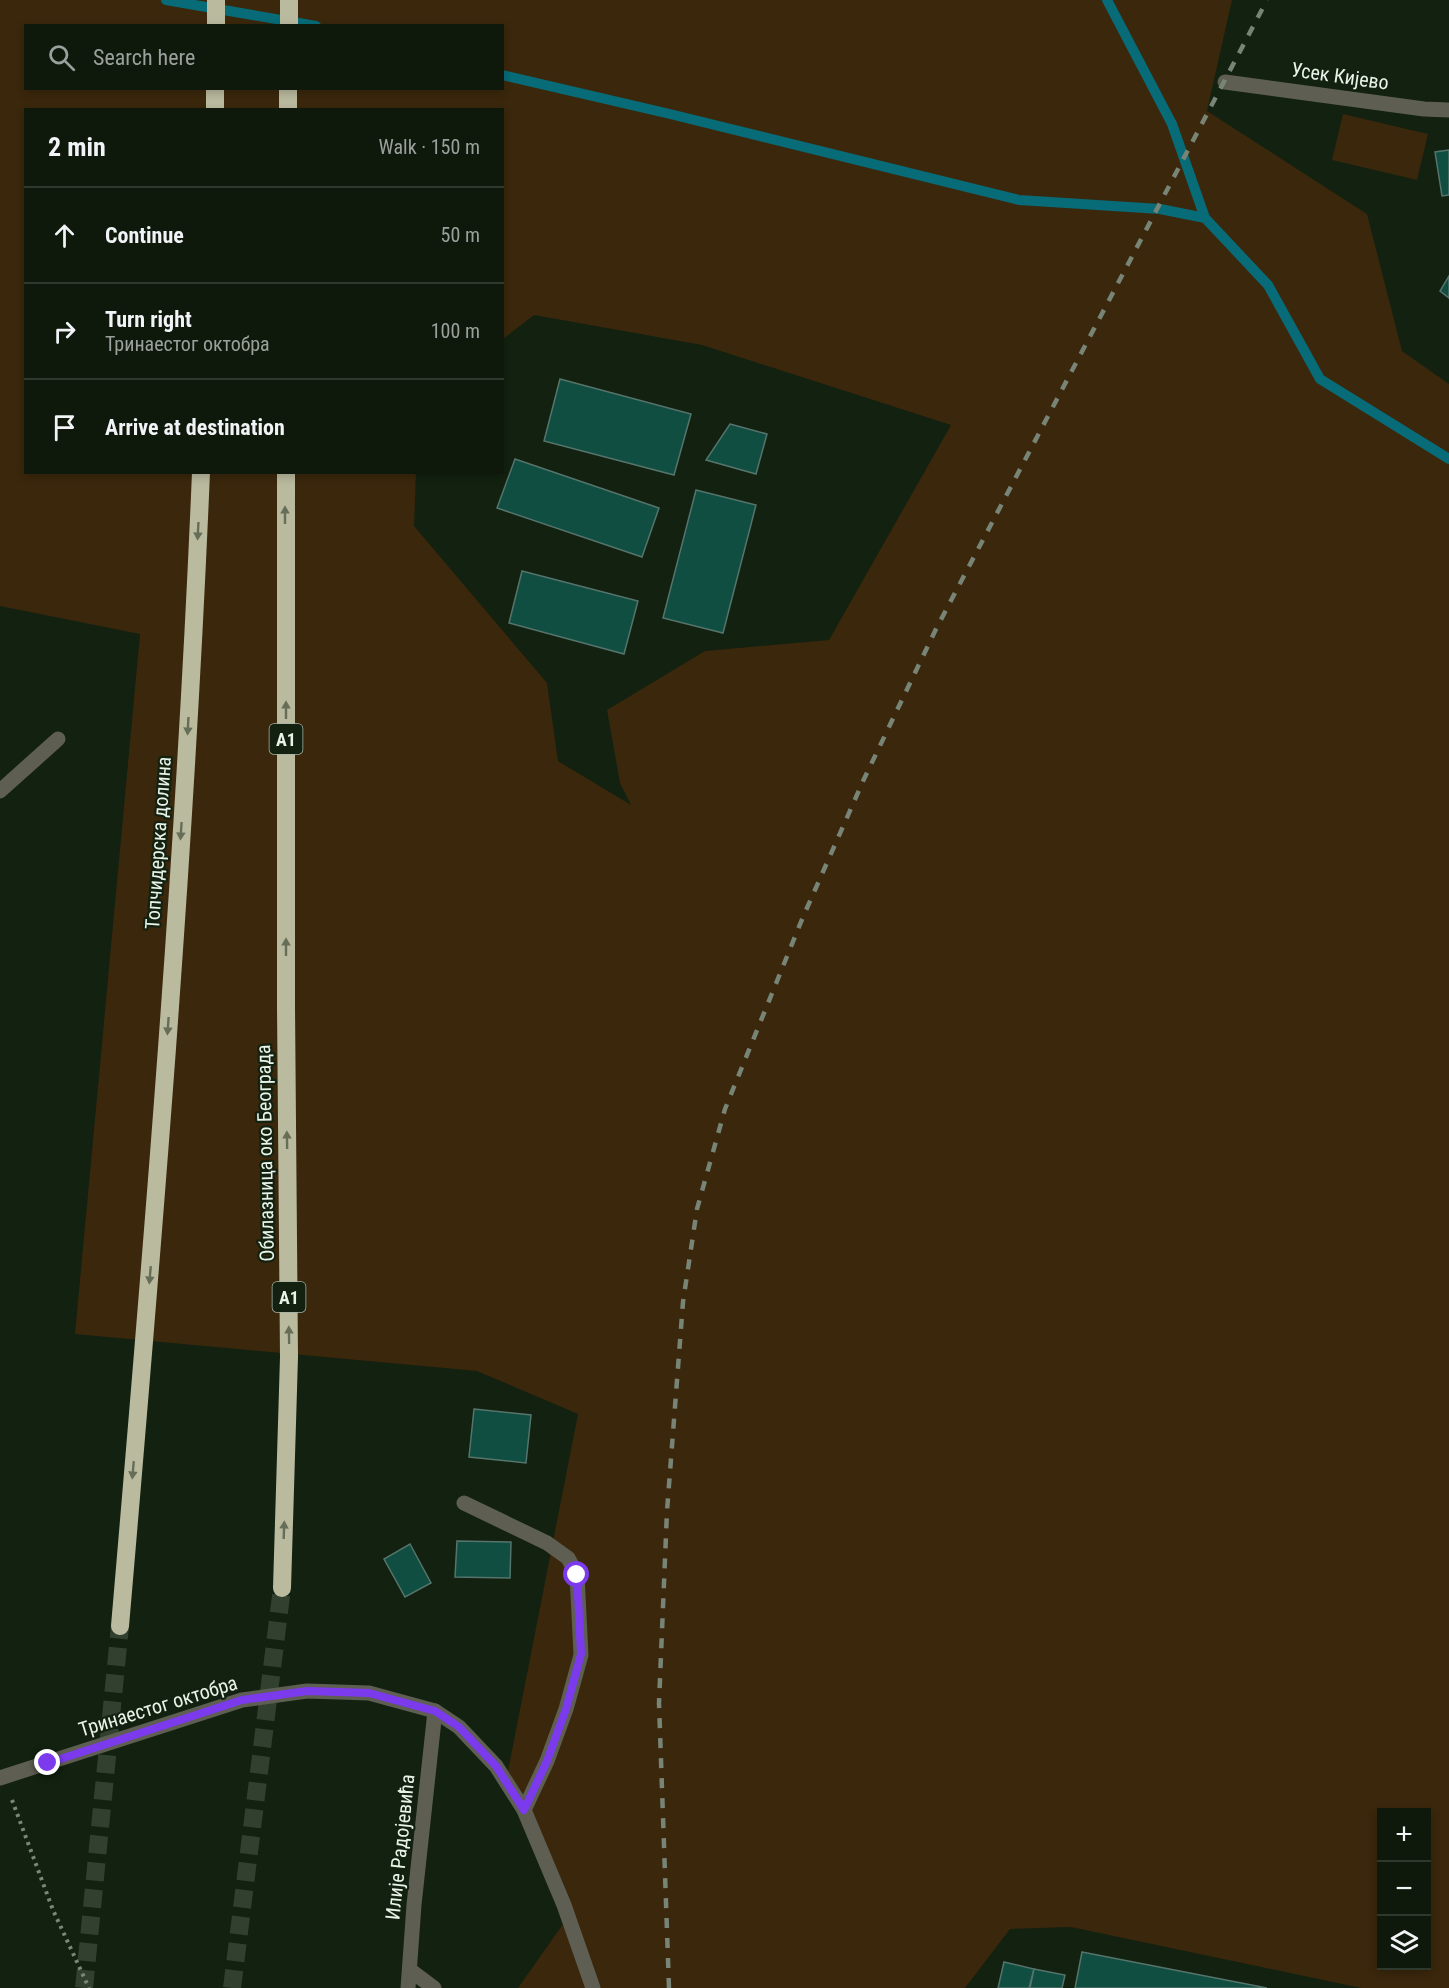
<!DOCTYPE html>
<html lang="en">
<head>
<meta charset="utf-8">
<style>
  :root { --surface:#0e190c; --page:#172215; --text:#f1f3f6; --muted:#9ba09d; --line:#2e382d }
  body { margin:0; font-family:"Roboto Condensed",sans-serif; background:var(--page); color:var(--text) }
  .controls { position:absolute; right:18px; bottom:18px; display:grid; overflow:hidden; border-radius:0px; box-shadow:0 3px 9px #0003 }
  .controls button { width:54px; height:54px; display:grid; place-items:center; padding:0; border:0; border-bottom:2px solid var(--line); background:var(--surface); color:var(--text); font:30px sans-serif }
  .stop { position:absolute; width:18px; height:18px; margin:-14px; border:4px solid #7c3aed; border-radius:50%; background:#fff }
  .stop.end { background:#7c3aed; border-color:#fff; box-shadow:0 2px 6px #0008 }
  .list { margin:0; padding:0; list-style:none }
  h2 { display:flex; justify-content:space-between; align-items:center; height:78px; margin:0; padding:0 24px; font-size:26px }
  h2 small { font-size:20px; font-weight:400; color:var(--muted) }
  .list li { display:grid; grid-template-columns:39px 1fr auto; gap:18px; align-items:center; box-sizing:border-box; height:96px; padding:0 24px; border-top:2px solid var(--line) }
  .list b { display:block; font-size:22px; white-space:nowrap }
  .list p { margin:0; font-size:20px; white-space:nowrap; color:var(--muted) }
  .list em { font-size:20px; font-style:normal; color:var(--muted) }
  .icon { flex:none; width:33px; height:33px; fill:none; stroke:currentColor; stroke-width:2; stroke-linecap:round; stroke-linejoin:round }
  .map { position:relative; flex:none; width:1449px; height:1988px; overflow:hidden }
  .search { position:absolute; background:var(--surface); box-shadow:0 3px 9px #0003; left:24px; top:24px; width:480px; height:66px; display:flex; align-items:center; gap:15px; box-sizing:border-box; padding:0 21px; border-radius:0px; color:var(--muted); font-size:22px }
  .panel { position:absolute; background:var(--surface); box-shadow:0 3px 9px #0003; left:24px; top:108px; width:480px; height:366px; border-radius:0px }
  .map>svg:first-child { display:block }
  .green { fill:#3a270c; fill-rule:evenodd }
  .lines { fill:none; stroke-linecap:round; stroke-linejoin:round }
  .stream { stroke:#076b78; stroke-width:10 }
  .building { fill:#0f4e41; stroke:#56746c; stroke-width:1.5 }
  .highway-tunnel { stroke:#324030; stroke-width:18; stroke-dasharray:18 9; stroke-linecap:butt }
  .path { stroke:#7b8779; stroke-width:4; stroke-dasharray:3 4.5; stroke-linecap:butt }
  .minor { stroke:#5e5e53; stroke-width:15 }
  .highway { stroke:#baba9f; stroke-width:18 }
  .rail { stroke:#788476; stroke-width:4.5; stroke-dasharray:10 10; stroke-linecap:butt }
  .oneway { fill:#666e58 }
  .route { stroke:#7c3aed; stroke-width:8 }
  .labels { text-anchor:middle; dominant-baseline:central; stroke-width:4.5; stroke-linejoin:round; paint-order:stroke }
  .shield { fill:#122110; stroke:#a8b4a7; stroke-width:1.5 }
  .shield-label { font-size:18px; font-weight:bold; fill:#e9f3e8 }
  .street-label { font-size:20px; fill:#e9f3e8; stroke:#122110 }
</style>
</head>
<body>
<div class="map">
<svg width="1449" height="1988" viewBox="0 0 1449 1988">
  <rect width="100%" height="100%" fill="#122110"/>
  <g class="green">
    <path d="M0,0H1232L1207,111L1367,214L1402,351L1449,384V1988H1361L1071,1927L1010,1929L965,1988H518L568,1917L506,1781L578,1414L477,1371L75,1334L140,634L0,606ZM26,26H502V88H26ZM26,110H502L503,339L534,315L702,345L951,425L829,640L705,651L607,710L620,783L631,805L558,761L547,683L414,526L416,472H26ZM1382,1812H1426V1966H1382Z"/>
    <polygon points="1343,114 1428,134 1417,180 1332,160"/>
  </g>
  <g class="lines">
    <g class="stream">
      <polyline points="166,0 316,26"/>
      <polyline points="1107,0 1172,124 1205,218"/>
      <polyline points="502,75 670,114 1019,200 1160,209 1205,218 1268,285 1320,379 1449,459"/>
    </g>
  </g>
  <g class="building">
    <polygon points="1449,150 1449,195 1442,196 1435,152"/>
    <polygon points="1449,276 1449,298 1440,291"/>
    <polygon points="560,379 691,414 674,475 544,441"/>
    <polygon points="730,424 767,434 756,474 706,460"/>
    <polygon points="515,459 659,508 642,557 497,508"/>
    <polygon points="696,490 756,505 723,633 663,618"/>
    <polygon points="522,571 638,601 624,654 509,623"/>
    <polygon points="474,1409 531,1415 526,1463 469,1457"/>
    <polygon points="457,1541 511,1542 510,1578 455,1577"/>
    <polygon points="410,1544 431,1583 405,1597 384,1559"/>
    <polygon points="1082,1952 1267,1988 1075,1988"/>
    <polygon points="1004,1962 1034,1969 1029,1988 998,1988"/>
    <polygon points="1034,1969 1065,1975 1062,1988 1030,1988"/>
  </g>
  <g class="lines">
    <g class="highway-tunnel">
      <polyline points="84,1988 120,1626"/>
      <polyline points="232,1988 282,1588"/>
    </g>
    <polyline class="path" points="12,1800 53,1910 89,1988"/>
    <g class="minor">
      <polyline points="1225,82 1424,109 1449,110"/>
      <polyline points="0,791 58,739"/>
      <polyline points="464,1503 547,1543 568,1558 577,1575 581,1655 566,1709 547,1761 524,1810"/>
      <polyline points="0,1778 242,1700 307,1691 369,1693 435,1711 459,1727 496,1766 524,1810 564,1905 593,1988"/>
      <polyline points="410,1970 434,1988"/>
      <polyline points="408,1988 414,1905 435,1711"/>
    </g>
    <g class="highway">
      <polyline points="216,26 216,0"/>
      <polyline points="289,26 289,0"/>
      <polyline points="215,110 215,88"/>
      <polyline points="288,110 288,88"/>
      <polyline points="282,1588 289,1357 286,1006 286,472"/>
      <path d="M120,1626C153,1242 185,858 201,472"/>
    </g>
    <polyline class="rail" points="669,1988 659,1703 667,1511 683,1302 697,1209 725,1109 803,917 864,779 936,629 1267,0"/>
  </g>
  <defs><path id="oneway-solid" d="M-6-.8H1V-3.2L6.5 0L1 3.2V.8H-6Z" transform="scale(1.5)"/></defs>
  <g class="oneway">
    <use href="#oneway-solid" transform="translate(285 515) rotate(-90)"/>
    <use href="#oneway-solid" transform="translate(198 531) rotate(93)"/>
    <use href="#oneway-solid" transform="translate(286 710) rotate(-90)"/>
    <use href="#oneway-solid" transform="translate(188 726) rotate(93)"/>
    <use href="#oneway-solid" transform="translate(181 831) rotate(94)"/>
    <use href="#oneway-solid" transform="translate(286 947) rotate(-90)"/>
    <use href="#oneway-solid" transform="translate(168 1026) rotate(94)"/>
    <use href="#oneway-solid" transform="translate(287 1140) rotate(-91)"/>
    <use href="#oneway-solid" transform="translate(150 1275) rotate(95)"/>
    <use href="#oneway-solid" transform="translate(289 1335) rotate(-91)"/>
    <use href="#oneway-solid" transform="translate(133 1470) rotate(95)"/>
    <use href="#oneway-solid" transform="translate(284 1530) rotate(-88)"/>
  </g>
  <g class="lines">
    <polyline class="route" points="48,1763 242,1700 307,1691 369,1693 435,1711 459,1727 496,1766 524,1810 547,1761 566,1709 581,1654 577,1575"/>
  </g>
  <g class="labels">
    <g class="shield">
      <rect x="269.5" y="724" width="33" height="30" rx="4.5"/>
      <rect x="272.5" y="1282" width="33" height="30" rx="4.5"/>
    </g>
    <g class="shield-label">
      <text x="286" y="739">A1</text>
      <text x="289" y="1297">A1</text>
    </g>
    <g class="street-label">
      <text transform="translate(1340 76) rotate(8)">Усек Кијево</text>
      <text transform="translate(158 843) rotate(-86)">Топчидерска долина</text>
      <text transform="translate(265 1153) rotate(-91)">Обилазница око Београда</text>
      <text transform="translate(158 1706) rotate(-17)">Тринаестог октобра</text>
      <text transform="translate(400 1847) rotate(-84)">Илије Радојевића</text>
    </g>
  </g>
</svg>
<div class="controls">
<button>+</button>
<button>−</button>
<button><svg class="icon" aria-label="layers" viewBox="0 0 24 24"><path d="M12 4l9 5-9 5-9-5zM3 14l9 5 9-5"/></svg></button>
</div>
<div class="stop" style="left:577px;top:1575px"></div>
<div class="stop end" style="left:48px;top:1763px"></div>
<div class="search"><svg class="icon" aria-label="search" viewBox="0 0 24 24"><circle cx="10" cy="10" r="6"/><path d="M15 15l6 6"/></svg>Search here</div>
<section class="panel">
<h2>2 min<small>Walk · 150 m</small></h2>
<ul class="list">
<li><svg class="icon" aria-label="ahead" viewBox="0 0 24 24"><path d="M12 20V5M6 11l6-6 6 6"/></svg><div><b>Continue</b></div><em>50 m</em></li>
<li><svg class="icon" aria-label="right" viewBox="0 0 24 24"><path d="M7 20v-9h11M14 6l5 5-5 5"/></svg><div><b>Turn right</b><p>Тринаестог октобра</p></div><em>100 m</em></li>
<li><svg class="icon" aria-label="arrive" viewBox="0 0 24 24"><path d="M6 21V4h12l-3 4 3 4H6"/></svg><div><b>Arrive at destination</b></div></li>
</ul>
</section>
</div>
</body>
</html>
